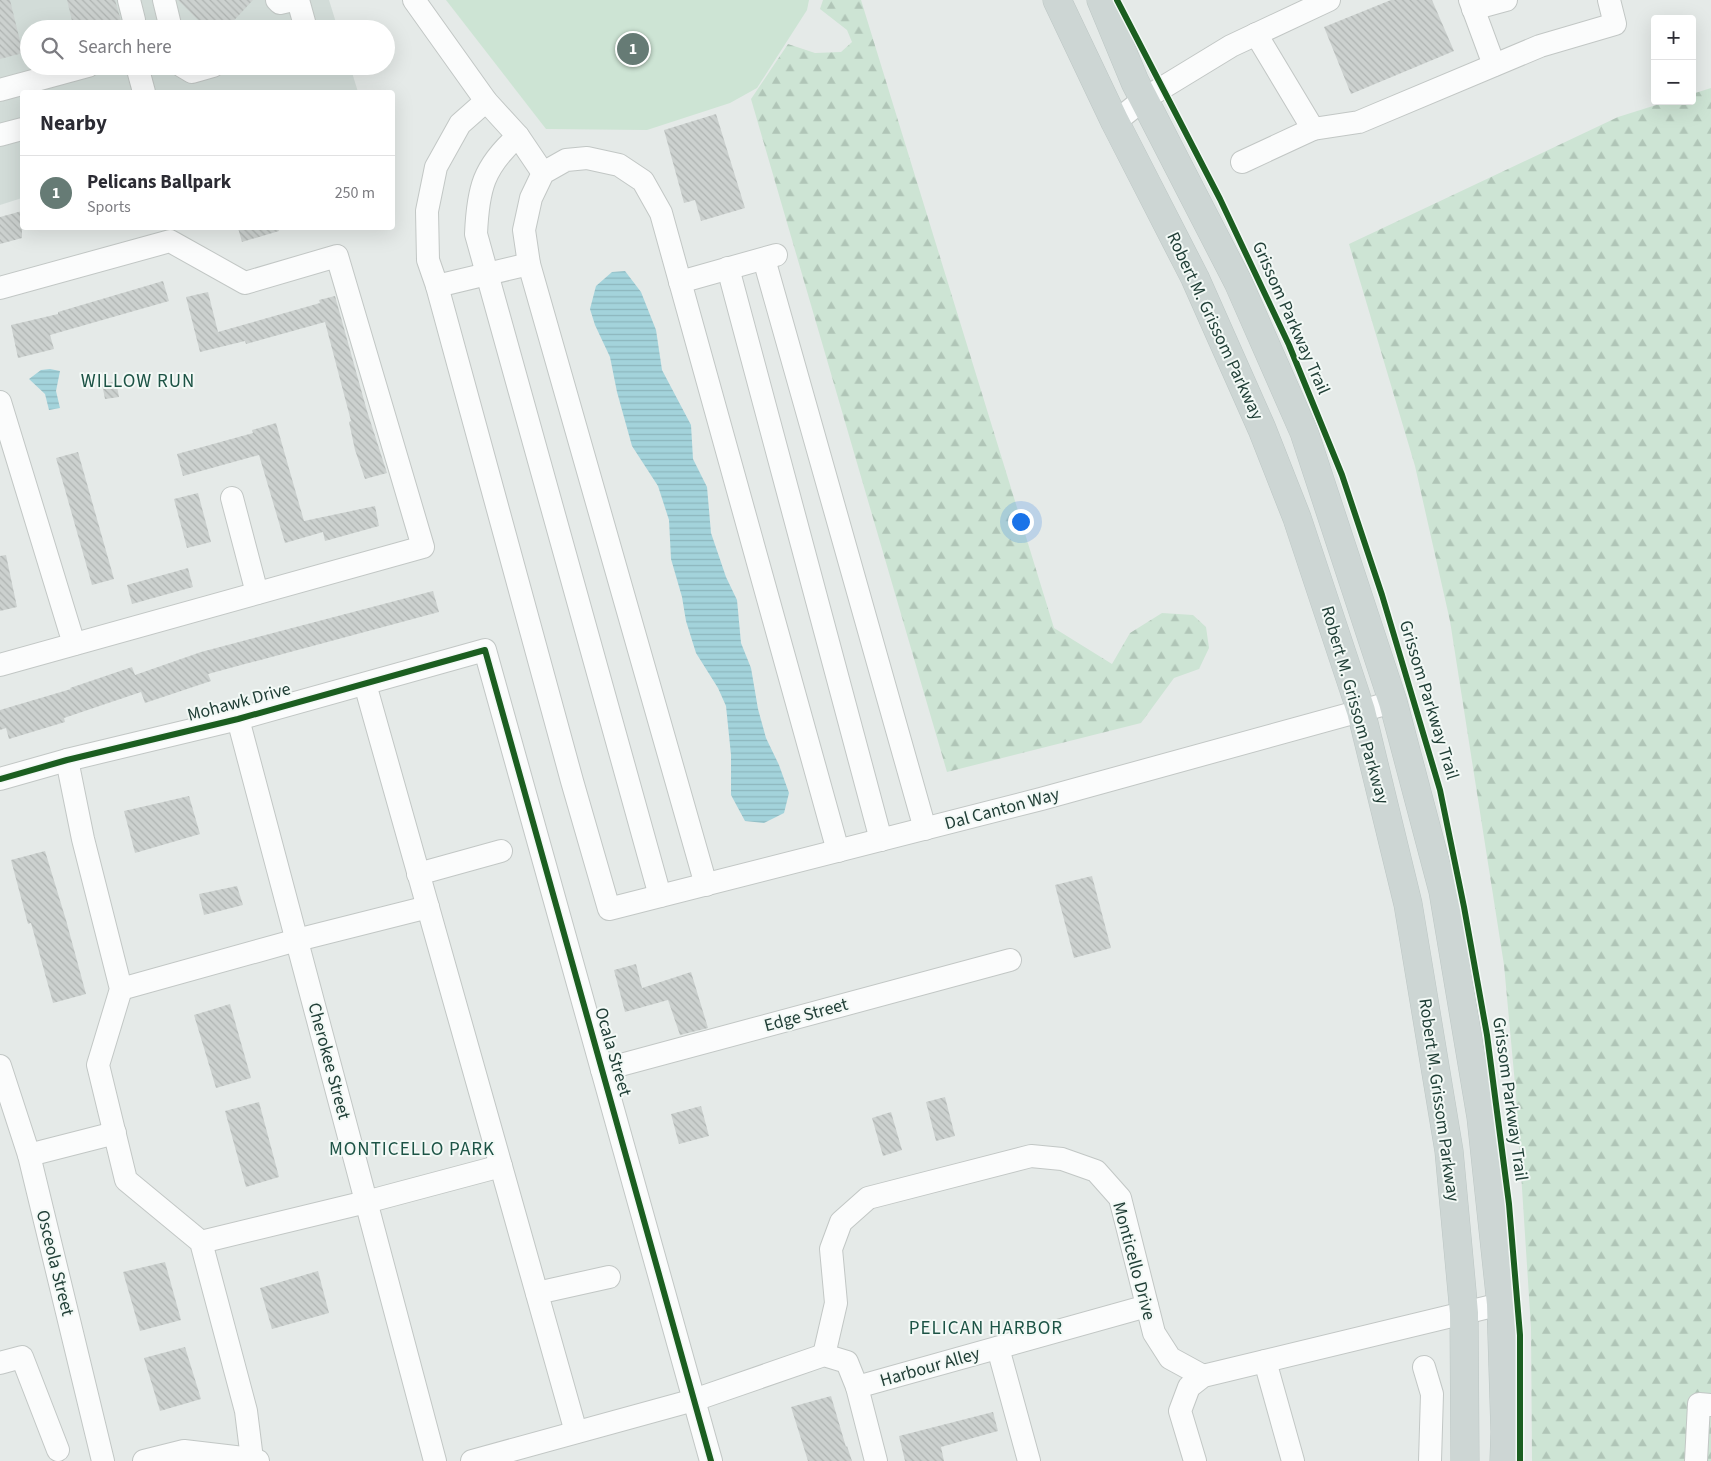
<!DOCTYPE html>
<html lang="en">
<head>
<meta charset="utf-8">
<style>
  :root { --surface:#fff; --page:#f7f7f7; --text:#2b2b33; --muted:#7c7c81; --line:#e1e1e2; --accent:#667b75 }
  body { margin:0; font-family:"Source Sans 3",sans-serif; background:var(--page); color:var(--text) }
  .controls { position:absolute; right:15px; top:15px; display:grid; overflow:hidden; border-radius:5px; box-shadow:0 5px 20px #0002 }
  .controls button { width:45px; height:45px; display:grid; place-items:center; padding:0; border:0; border-bottom:1px solid var(--line); background:var(--surface); color:var(--text); font:25px sans-serif }
  .you { position:absolute; left:1020px; top:521px; width:18px; height:18px; margin:-12px; border:4px solid #fff; border-radius:50%; background:#1a73e8; box-shadow:0 0 0 8px #1a73e833 }
  .badge { display:grid; place-items:center; width:32px; height:32px; border-radius:50%; background:var(--accent); color:#fff; font-size:16px; font-weight:700 }
  .pin { position:absolute; translate:-50% -50%; border:2px solid #fff; box-shadow:0 1px 5px #0006 }
  .list { margin:0; padding:0; list-style:none }
  h2 { display:flex; justify-content:space-between; align-items:center; height:65px; margin:0; padding:0 20px; font-size:21px }
  h2 small { font-size:16px; font-weight:400; color:var(--muted) }
  .list li { display:grid; grid-template-columns:32px 1fr auto; gap:15px; align-items:center; box-sizing:border-box; height:75px; padding:0 20px; border-top:1px solid var(--line) }
  .list b { display:block; font-size:19px; white-space:nowrap }
  .list p { margin:0; font-size:16px; white-space:nowrap; color:var(--muted) }
  .list em { font-size:16px; font-style:normal; color:var(--muted) }
  .icon { flex:none; width:28px; height:28px; fill:none; stroke:currentColor; stroke-width:2; stroke-linecap:round; stroke-linejoin:round }
  .map { position:relative; flex:none; width:1711px; height:1461px; overflow:hidden }
  .search { position:absolute; background:var(--surface); box-shadow:0 5px 20px #0002; left:20px; top:20px; width:375px; height:55px; display:flex; align-items:center; gap:12px; box-sizing:border-box; padding:0 18px; border-radius:28px; color:var(--muted); font-size:19px }
  .panel { position:absolute; background:var(--surface); box-shadow:0 5px 20px #0002; left:20px; top:90px; width:375px; height:140px; border-radius:5px }
  .map>svg:first-child { display:block }
  .built { fill:#d2dcd8 }
  .grass { fill:#cde4d4 }
  .forest { fill:url(#forest-firs) }
  .water { fill:url(#water-rules) }
  .building { fill:url(#building-back-hatch) }
  .lines { fill:none; stroke-linecap:round; stroke-linejoin:round }
  .minor-casing { stroke:#c2c7c5; stroke-width:24 }
  .major-casing { stroke:#bcc6c4; stroke-width:29 }
  .minor { stroke:#fbfcfc; stroke-width:22 }
  .major { stroke:#cdd6d4; stroke-width:28 }
  .cycleway-casing { stroke:#f3f9f6; stroke-width:9 }
  .cycleway { stroke:#1b5e20; stroke-width:6 }
  .labels { text-anchor:middle; dominant-baseline:central; stroke-width:4; stroke-linejoin:round; paint-order:stroke }
  .street-label { font-size:18px; fill:#213f37; stroke:#f3f9f6 }
  .neighbourhood-label { font-size:19px; letter-spacing:1px; fill:#1c5345; stroke:#f3f9f6 }
</style>
</head>
<body>
<div class="map">
<svg width="1711" height="1461" viewBox="0 0 1711 1461">
  <defs>
    <pattern id="forest-firs" width="22" height="20" patternUnits="userSpaceOnUse" patternTransform="scale(1.25)"><rect width="22" height="20" fill="#cde4d4"/><path d="M5 1l3.5 6h-7zM16 11l3.5 6h-7z" fill="#b0c5b7"/></pattern>
    <pattern id="water-rules" width="6" height="5" patternUnits="userSpaceOnUse" patternTransform="scale(1.25)"><rect width="6" height="5" fill="#a3d3db"/><path d="M0 2.5h6" fill="none" stroke="#8cb6bd"/></pattern>
    <pattern id="building-back-hatch" width="6" height="6" patternUnits="userSpaceOnUse" patternTransform="scale(1.25)"><rect width="6" height="6" fill="#ccd1cf"/><path d="M-1 5l2 2M0 0l6 6M5-1l2 2" fill="none" stroke="#afb4b2"/></pattern>
  </defs>
  <rect width="100%" height="100%" fill="#e5eae8"/>
  <polygon class="built" points="0,0 329,0 338,29 29,29 29,66 350,66 358,92 22,92 22,198 0,205"/>
  <polygon class="grass" points="446,0 809,0 807,10 757,88 730,103 647,130 546,129"/>
  <g class="forest">
    <polygon points="823,0 861,0 1054,628 1112,664 1130,633 1162,613 1193,615 1206,627 1209,648 1199,669 1174,678 1141,723 947,772 751,99 788,44 815,53 841,52 852,42 847,30 820,9"/>
    <polygon points="1711,88 1711,1461 1532,1461 1531,1328 1516,1095 1504,965 1450,621 1415,466 1349,244 1618,117 1669,101 1692,101 1692,94"/>
  </g>
  <g class="water">
    <polygon points="625,271 641,292 656,330 662,370 691,425 693,459 707,487 711,533 726,577 737,600 741,643 751,668 758,709 766,738 779,765 789,793 784,813 764,823 745,821 731,795 731,755 726,706 718,688 696,653 686,621 682,597 671,559 669,520 658,486 632,446 617,392 610,357 595,325 590,309 596,286 612,272"/>
    <polygon points="50,369 60,371 56,391 60,408 49,410 45,394 29,379 41,370"/>
  </g>
  <g class="building">
    <polygon points="0,0 10,0 23,53 0,59"/>
    <polygon points="67,0 115,0 121,21 120,29 74,29"/>
    <polygon points="178,0 253,0 226,29 207,29"/>
    <polygon points="1391,0 1432,0 1454,51 1351,94 1324,27"/>
    <polygon points="716,114 745,208 701,221 695,200 684,203 664,130"/>
    <polygon points="22,211 22,238 0,244 0,217"/>
    <polygon points="238,228 278,228 279,231 242,242"/>
    <polygon points="163,281 169,301 50,335 54,349 18,358 11,325 58,314 58,312"/>
    <polygon points="208,292 218,332 320,303 319,300 335,296 367,411 387,473 365,479 355,450 349,422 351,421 325,322 246,344 245,341 200,352 186,297"/>
    <polygon points="116,381 119,397 105,399 102,384"/>
    <polygon points="276,423 304,521 375,506 379,526 325,541 323,532 285,543 259,455 183,476 177,454 253,433 252,430"/>
    <polygon points="78,452 114,579 92,585 56,458"/>
    <polygon points="198,493 211,542 187,548 174,499"/>
    <polygon points="6,555 17,607 0,611 0,556"/>
    <polygon points="188,568 193,587 132,604 127,585"/>
    <polygon points="433,591 439,612 208,674 211,681 145,703 141,692 64,718 65,722 9,739 6,728 0,730 0,710 71,689 70,688 132,667 135,675 201,652"/>
    <polygon points="189,796 200,834 135,853 124,811"/>
    <polygon points="45,851 66,920 86,994 53,1003 31,923 28,924 11,860"/>
    <polygon points="1092,876 1111,948 1074,958 1055,885"/>
    <polygon points="237,886 243,905 204,915 199,894"/>
    <polygon points="636,964 642,988 691,972 708,1028 680,1035 668,1000 625,1012 614,970"/>
    <polygon points="230,1004 251,1078 216,1088 194,1015"/>
    <polygon points="945,1097 955,1136 936,1141 926,1102"/>
    <polygon points="259,1102 279,1177 246,1187 225,1111"/>
    <polygon points="701,1106 709,1136 679,1144 671,1114"/>
    <polygon points="891,1112 902,1150 883,1156 872,1118"/>
    <polygon points="165,1262 181,1320 140,1331 123,1272"/>
    <polygon points="318,1271 329,1313 272,1329 260,1288"/>
    <polygon points="185,1347 201,1399 160,1411 144,1358"/>
    <polygon points="831,1396 846,1447 847,1446 852,1461 808,1461 791,1407"/>
    <polygon points="993,1412 998,1431 941,1447 944,1461 905,1461 899,1436"/>
  </g>
  <g class="lines">
    <g class="minor-casing">
      <g id="minor">
        <polyline points="129,0 134,20 133,29"/>
        <polyline points="164,0 171,29"/>
        <polyline points="277,0 280,3 293,0"/>
        <polyline points="298,0 306,29"/>
        <polyline points="414,0 486,101 518,136 543,173"/>
        <polyline points="1470,0 1494,65"/>
        <polyline points="1473,9 1506,0"/>
        <polyline points="1256,34 1313,129 1359,122 1540,46 1615,24 1609,0"/>
        <polyline points="137,66 144,92"/>
        <polyline points="182,66 192,72 213,66"/>
        <polyline points="0,90 88,66"/>
        <polyline points="486,101 460,124 436,167 427,211 428,260 437,286 572,781 609,909 1041,799 1393,702"/>
        <polyline points="1115,122 1144,99 1231,46 1329,0"/>
        <polyline points="0,135 22,129"/>
        <path d="M518,136C483,167 478,189 476,234L660,896"/>
        <polyline points="1242,162 1313,129"/>
        <polyline points="764,259 925,829"/>
        <polyline points="728,268 881,840"/>
        <polyline points="680,282 776,255"/>
        <polyline points="437,286 529,264"/>
        <polyline points="0,288 170,241 245,283 337,256 423,547 0,665"/>
        <polyline points="0,402 74,644"/>
        <polyline points="232,498 257,593"/>
        <polyline points="365,684 576,1432"/>
        <polyline points="238,719 435,1461"/>
        <polyline points="67,760 83,839 121,989 98,1065 126,1180 201,1242 246,1411 252,1459"/>
        <polyline points="0,779 67,760 238,719 485,650 711,1461"/>
        <polyline points="418,874 501,851"/>
        <polyline points="706,885 529,264 524,230 531,198 543,173 566,160 587,158 619,165 643,181 661,213 838,851"/>
        <polyline points="121,989 297,940 428,907"/>
        <polyline points="0,1066 29,1155 103,1461"/>
        <polyline points="602,1070 1010,960"/>
        <polyline points="29,1155 115,1133"/>
        <polyline points="201,1242 366,1202 501,1166"/>
        <polyline points="537,1293 609,1277"/>
        <polyline points="998,1348 1029,1461"/>
        <polyline points="824,1355 836,1303 831,1249 841,1222 868,1198 1031,1156 1062,1159 1096,1171 1120,1198 1154,1333 1170,1358 1203,1376"/>
        <polyline points="1265,1361 1293,1461"/>
        <polyline points="0,1363 22,1357 58,1450"/>
        <polyline points="1424,1367 1432,1394 1430,1461"/>
        <polyline points="857,1387 1147,1306"/>
        <polyline points="144,1461 184,1451 252,1459 258,1461"/>
        <polyline points="472,1461 694,1400 824,1355 847,1362 857,1387 876,1461"/>
        <polyline points="1195,1461 1180,1411 1189,1387 1203,1376 1501,1304"/>
        <polyline points="1696,1461 1699,1404 1711,1405"/>
      </g>
    </g>
    <g class="major-casing">
      <g id="major">
        <polyline points="1057,0 1115,122 1195,278 1262,429 1297,518 1361,711 1408,904 1449,1151 1464,1313 1465,1461"/>
        <polyline points="1101,0 1135,82 1238,282 1304,432 1393,702 1443,891 1481,1117 1501,1304 1505,1432 1504,1461"/>
      </g>
    </g>
    <use href="#minor" class="minor"/>
    <use href="#major" class="major"/>
    <g class="cycleway-casing">
      <g id="cycleway">
        <polyline points="1117,0 1220,199 1289,345 1342,475 1382,595 1440,790 1464,907 1487,1035 1509,1204 1520,1335 1520,1461"/>
        <polyline points="0,779 67,760 238,719 485,650 711,1461"/>
      </g>
    </g>
    <use href="#cycleway" class="cycleway"/>
  </g>
  <g class="labels">
    <g class="street-label">
      <text transform="translate(1291 318) rotate(66)">Grissom Parkway Trail</text>
      <text transform="translate(1215 326) rotate(65)">Robert M. Grissom Parkway</text>
      <text transform="translate(1429 700) rotate(73)">Grissom Parkway Trail</text>
      <text transform="translate(239 702) rotate(-15)">Mohawk Drive</text>
      <text transform="translate(1355 705) rotate(74)">Robert M. Grissom Parkway</text>
      <text transform="translate(1002 809) rotate(-15)">Dal Canton Way</text>
      <text transform="translate(806 1015) rotate(-15)">Edge Street</text>
      <text transform="translate(613 1052) rotate(74)">Ocala Street</text>
      <text transform="translate(329 1061) rotate(75)">Cherokee Street</text>
      <text transform="translate(1510 1099) rotate(82)">Grissom Parkway Trail</text>
      <text transform="translate(1439 1100) rotate(82)">Robert M. Grissom Parkway</text>
      <text transform="translate(1134 1261) rotate(75)">Monticello Drive</text>
      <text transform="translate(55 1263) rotate(76)">Osceola Street</text>
      <text transform="translate(930 1367) rotate(-16)">Harbour Alley</text>
    </g>
    <g class="neighbourhood-label">
      <text x="138" y="381">WILLOW RUN</text>
      <text x="412" y="1149">MONTICELLO PARK</text>
      <text x="986" y="1328">PELICAN HARBOR</text>
    </g>
  </g>
</svg>
<div class="controls">
<button>+</button>
<button>−</button>
</div>
<div class="you"></div>
<div class="pin badge" style="left:633px;top:49px">1</div>
<div class="search"><svg class="icon" aria-label="search" viewBox="0 0 24 24"><circle cx="10" cy="10" r="6"/><path d="M15 15l6 6"/></svg>Search here</div>
<section class="panel">
<h2>Nearby<small></small></h2>
<ul class="list">
<li><span class="badge">1</span><div><b>Pelicans Ballpark</b><p>Sports</p></div><em>250 m</em></li>
</ul>
</section>
</div>
</body>
</html>
